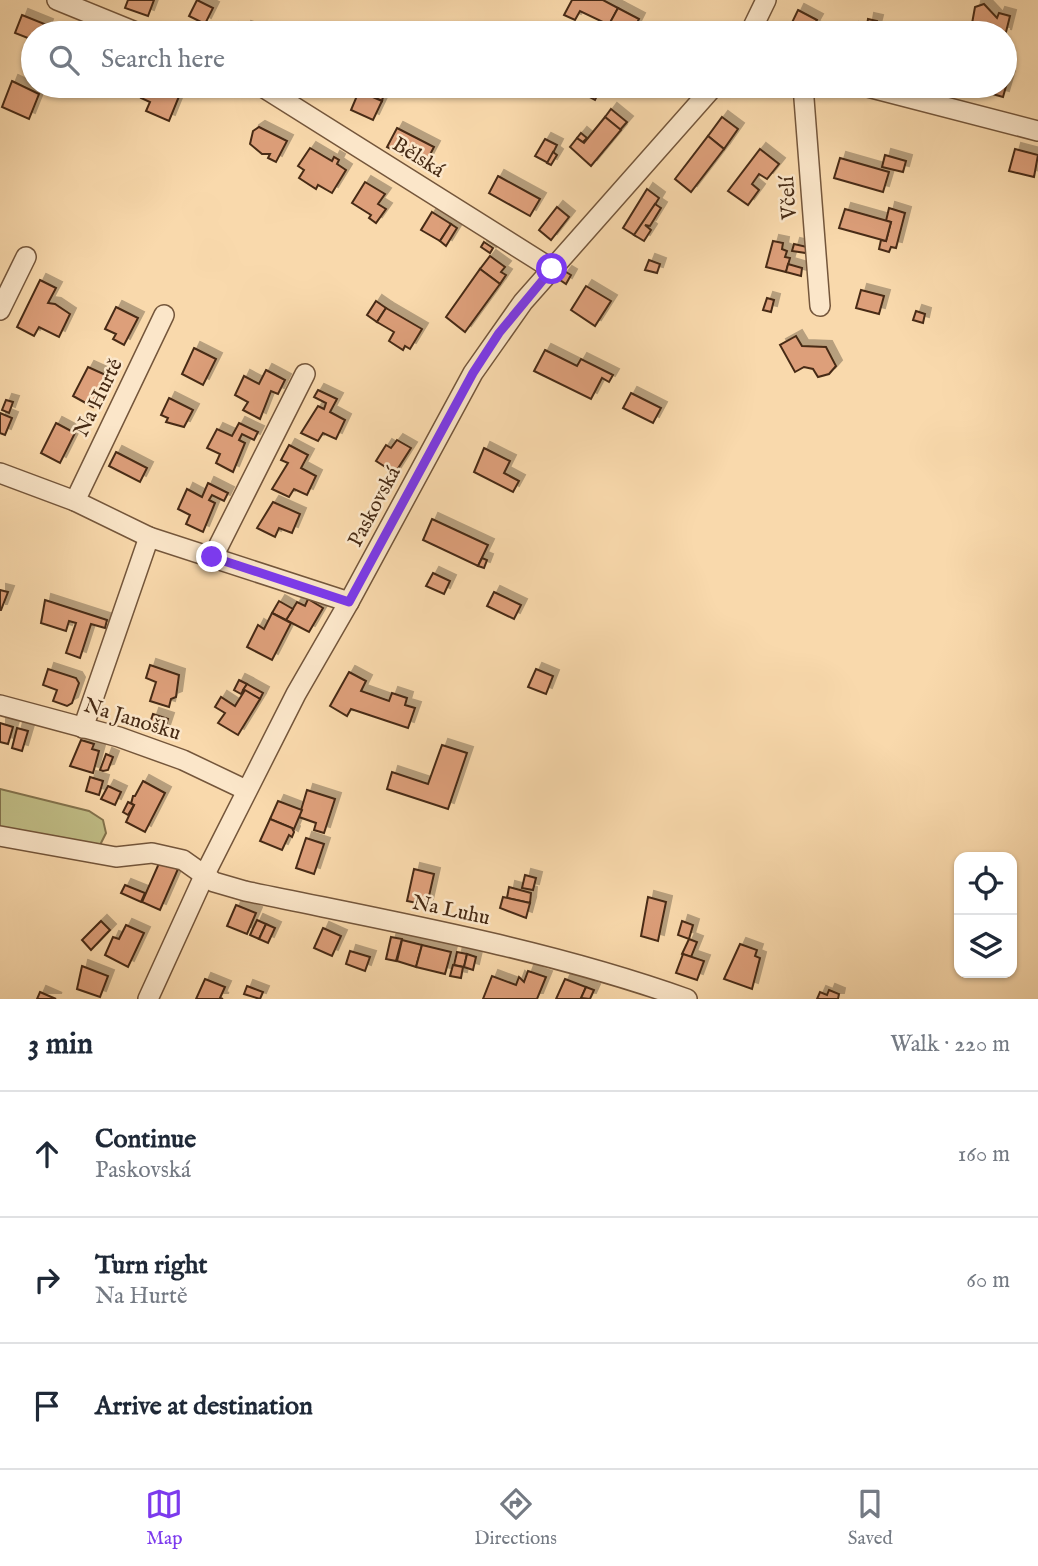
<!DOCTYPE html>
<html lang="en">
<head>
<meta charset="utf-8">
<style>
  :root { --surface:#fff; --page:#f2f2f3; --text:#1f2937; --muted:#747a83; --line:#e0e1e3; --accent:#7c3aed }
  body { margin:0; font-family:"IM FELL English",serif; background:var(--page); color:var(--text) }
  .controls { position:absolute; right:21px; bottom:21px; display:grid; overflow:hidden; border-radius:14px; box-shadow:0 2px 5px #0004 }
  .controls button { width:63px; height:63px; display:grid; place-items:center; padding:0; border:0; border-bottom:2px solid var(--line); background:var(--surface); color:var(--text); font:35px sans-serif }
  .stop { position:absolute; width:21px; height:21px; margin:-16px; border:5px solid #7c3aed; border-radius:50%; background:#fff }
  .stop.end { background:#7c3aed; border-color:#fff; box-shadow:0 2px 7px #0008 }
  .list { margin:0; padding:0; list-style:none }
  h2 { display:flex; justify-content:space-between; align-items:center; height:91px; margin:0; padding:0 28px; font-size:30px }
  h2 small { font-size:23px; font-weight:400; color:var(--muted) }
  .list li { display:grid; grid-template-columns:46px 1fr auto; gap:21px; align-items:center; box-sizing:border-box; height:126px; padding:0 28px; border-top:2px solid var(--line) }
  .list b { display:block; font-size:26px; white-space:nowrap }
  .list p { margin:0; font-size:23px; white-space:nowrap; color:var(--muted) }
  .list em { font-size:23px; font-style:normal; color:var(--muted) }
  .icon { flex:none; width:38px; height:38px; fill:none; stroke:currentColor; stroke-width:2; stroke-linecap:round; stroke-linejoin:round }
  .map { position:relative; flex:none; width:1038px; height:999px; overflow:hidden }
  .search { position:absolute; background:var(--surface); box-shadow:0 2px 5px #0004; left:21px; right:21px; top:21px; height:77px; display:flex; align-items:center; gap:18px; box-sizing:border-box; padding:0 24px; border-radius:38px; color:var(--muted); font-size:26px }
  .sheet { height:469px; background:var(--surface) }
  nav { display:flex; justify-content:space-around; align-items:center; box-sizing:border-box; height:98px; border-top:2px solid var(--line); background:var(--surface); font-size:19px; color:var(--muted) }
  nav a { display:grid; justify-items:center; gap:4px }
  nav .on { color:var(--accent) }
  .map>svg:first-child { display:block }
  .green { fill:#c1be87; stroke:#84744e; stroke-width:2 }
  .building { fill:#dd9f7a; stroke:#472b15; stroke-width:2; filter:url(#shadow) }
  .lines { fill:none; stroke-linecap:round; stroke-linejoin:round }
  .minor-casing { stroke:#74563b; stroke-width:22 }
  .minor { stroke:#fbe6c9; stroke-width:19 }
  .route { stroke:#7c3aed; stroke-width:9 }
  .labels { text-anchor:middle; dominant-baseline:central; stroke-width:5; stroke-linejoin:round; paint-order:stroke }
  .street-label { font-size:21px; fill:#472b15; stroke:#fbe6c9 }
</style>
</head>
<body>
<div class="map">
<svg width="1038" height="999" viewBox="0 0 1038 999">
  <defs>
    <filter id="shadow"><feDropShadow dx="6" dy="-6" stdDeviation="0" flood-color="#0004"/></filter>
  </defs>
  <rect width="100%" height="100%" fill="#f9d9ac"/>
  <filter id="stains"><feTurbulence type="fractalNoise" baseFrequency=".00286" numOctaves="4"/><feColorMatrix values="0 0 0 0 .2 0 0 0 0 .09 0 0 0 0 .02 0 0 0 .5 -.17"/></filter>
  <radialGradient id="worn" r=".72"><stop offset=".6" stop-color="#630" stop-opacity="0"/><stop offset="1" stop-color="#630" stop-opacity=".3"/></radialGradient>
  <polygon class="green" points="0,789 89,811 103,820 106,833 97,851 0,832"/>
  <g class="building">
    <polygon points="128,0 154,0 148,16 125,8"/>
    <polygon points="197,0 213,8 205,24 189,16"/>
    <polygon points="572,0 603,0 618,8 609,25 580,11 575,20 564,15"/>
    <polygon points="984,4 997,18 999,13 1010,16 1005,36 1005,33 979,33 971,29 975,7"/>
    <polygon points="618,8 639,19 632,33 606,30"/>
    <polygon points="798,10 817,20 813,27 826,33 787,33"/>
    <polygon points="22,15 47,25 44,33 33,33 33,40 15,33"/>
    <polygon points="868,19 877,21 874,33 866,31"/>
    <polygon points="245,27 251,29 249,33 231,33 233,28 243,32"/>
    <polygon points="853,28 869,32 869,33 852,33"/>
    <polygon points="1009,76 1003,97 989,93 991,86 1005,86"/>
    <polygon points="12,81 39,94 29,119 2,107"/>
    <polygon points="89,86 108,86 109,93 90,96"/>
    <polygon points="146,86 174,86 182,89 169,121 146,111 150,102 141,98"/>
    <polygon points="361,86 384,93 382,101 359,91"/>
    <polygon points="584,86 600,90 595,100 580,92"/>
    <polygon points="359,91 382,101 373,120 351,110"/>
    <polygon points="611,109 627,122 620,130 605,117"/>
    <polygon points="605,117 621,130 591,166 570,147 577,138 584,143"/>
    <polygon points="722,117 738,129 724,149 708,136"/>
    <polygon points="259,127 287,141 276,162 268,158 270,154 262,154 250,144 253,131"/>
    <polygon points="397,128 434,147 424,166 387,147"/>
    <polygon points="581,133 587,138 583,142 577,138"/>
    <polygon points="708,136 724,149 691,192 675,179"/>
    <polygon points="545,139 557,145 548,163 535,156"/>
    <polygon points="310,148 332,161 334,157 339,160 337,164 346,170 332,193 318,185 316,189 299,178 304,170 298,166"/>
    <polygon points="760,149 779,164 767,179 759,174 752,184 759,190 748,205 728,191"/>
    <polygon points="1015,149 1038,155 1034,177 1009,171"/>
    <polygon points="553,152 557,155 551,165 547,163"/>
    <polygon points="885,155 906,161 903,172 882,167"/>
    <polygon points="840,158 889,172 883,192 834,178"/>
    <polygon points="498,176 540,199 530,216 489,193"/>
    <polygon points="365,182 385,194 378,204 386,209 376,223 369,218 371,215 352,203"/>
    <polygon points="647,189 659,198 636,236 623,228"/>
    <polygon points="655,204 661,208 650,226 645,225 651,230 644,241 634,235"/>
    <polygon points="557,207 569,217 551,240 539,230"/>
    <polygon points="889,208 905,213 896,248 891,247 889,252 879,249 881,240 886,241 891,222 886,221"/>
    <polygon points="845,209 891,222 886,241 839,228"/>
    <polygon points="432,212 451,224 440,241 421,230"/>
    <polygon points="451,224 457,228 446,246 440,241"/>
    <polygon points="773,241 783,243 782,249 787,251 785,257 790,258 786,272 766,267"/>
    <polygon points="484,242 493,248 490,253 481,247"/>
    <polygon points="794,244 807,247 806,253 792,251"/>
    <polygon points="490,256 505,267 501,272 506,275 500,284 480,269"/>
    <polygon points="649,260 660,264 657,273 645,270"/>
    <polygon points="788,264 802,268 801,276 786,272"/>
    <polygon points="480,269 500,284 465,332 446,317"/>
    <polygon points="566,272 571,275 566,284 560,280"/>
    <polygon points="40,280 56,288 48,303 55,304 70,314 59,337 39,327 34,336 17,327"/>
    <polygon points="586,286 611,301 595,326 571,310"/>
    <polygon points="861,290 884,296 879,314 856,308"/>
    <polygon points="767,298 774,300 771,312 763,310"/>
    <polygon points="376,301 386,308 377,322 367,315"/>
    <polygon points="116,307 138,318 124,345 113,339 116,334 105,329"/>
    <polygon points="386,308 422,329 410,349 405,346 403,350 389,341 394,332 377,322"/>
    <polygon points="916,311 925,314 923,323 913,320"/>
    <polygon points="796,336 802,346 826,347 836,366 829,374 818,377 813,369 804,367 795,372 780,345"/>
    <polygon points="194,348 216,359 203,385 182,374"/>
    <polygon points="545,350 577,366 581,359 613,375 609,382 602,378 591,399 534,371"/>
    <polygon points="88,367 108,376 93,407 73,396"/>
    <polygon points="266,370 285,380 278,394 271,391 260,419 243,410 248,402 235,395 244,376 259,384"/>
    <polygon points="318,390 337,399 330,412 345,420 336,439 323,433 318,441 301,433 318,406 324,409 326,403 314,397"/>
    <polygon points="631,393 661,408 653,423 623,408"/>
    <polygon points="169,398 193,410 184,427 166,422 168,418 161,415"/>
    <polygon points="6,400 13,402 9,413 2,410"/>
    <polygon points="0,413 12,418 5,435 0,433"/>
    <polygon points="56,423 75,433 60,463 41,453"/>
    <polygon points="239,423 258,432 254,440 242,434 239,440 245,443 233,472 216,463 220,454 207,448 217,429 232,436"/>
    <polygon points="397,440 411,448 395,473 376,461 386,445 391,448"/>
    <polygon points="289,445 308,455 301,468 316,476 307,495 294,489 289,497 272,489 288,463 281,460"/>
    <polygon points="484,448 510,461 504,473 519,481 513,492 474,472"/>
    <polygon points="116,452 147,468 140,482 109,466"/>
    <polygon points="208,483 228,493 224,501 212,495 209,500 215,503 203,532 186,524 190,515 178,509 187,489 202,497"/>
    <polygon points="273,502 300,514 292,533 279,528 275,537 257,528"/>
    <polygon points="432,519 488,545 478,566 423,540"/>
    <polygon points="482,558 487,560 484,568 478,566"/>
    <polygon points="433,573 450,581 444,594 426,586"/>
    <polygon points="0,590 8,592 1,610 0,610"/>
    <polygon points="494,592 521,605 514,619 487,606"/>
    <polygon points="308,599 323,608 309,632 286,620 297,602 305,606"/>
    <polygon points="45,600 107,620 105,628 91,624 80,658 66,653 76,623 69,621 66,631 41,623"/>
    <polygon points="279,601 293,609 286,620 272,613"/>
    <polygon points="272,613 291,623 272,660 247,647 258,625 264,629"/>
    <polygon points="150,665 179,675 176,697 171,699 169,707 150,701 156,682 146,678"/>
    <polygon points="48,669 76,678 79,683 72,703 67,706 53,701 57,690 43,685"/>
    <polygon points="536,669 553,676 546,694 528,687"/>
    <polygon points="349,672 366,681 361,691 389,701 392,693 407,698 405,705 415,708 408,728 351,709 347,716 330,706"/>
    <polygon points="239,680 247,684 241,694 234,690"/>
    <polygon points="247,684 263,693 260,699 243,690"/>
    <polygon points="245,690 260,699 238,735 218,723 225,713 215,707 221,697 235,706"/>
    <polygon points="153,714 168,719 163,734 148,729"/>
    <polygon points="0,723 13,727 8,744 0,742"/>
    <polygon points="17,728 28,731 22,751 12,748"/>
    <polygon points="81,740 94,744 92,749 99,751 93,773 70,766"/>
    <polygon points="442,745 467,753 448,809 387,789 392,772 428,784"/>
    <polygon points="106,754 113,757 108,770 103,771 100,770"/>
    <polygon points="90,777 103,781 99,795 86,791"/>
    <polygon points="143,781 165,793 145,832 126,822 134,805 131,804 133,796 135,796"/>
    <polygon points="108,786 121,792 115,805 101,799"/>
    <polygon points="307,790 335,799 324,833 314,830 316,823 299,817"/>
    <polygon points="278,801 302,810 294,829 270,819"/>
    <polygon points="128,802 134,805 128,815 123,812"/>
    <polygon points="270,819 292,828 294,832 292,837 289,835 282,850 260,841"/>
    <polygon points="306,838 324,844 314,874 296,868"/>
    <polygon points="160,861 178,869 160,910 142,902"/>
    <polygon points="414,869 434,874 427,905 407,901"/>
    <polygon points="525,875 536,878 533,890 522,888"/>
    <polygon points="125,885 145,893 141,902 121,893"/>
    <polygon points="509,887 531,893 530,903 507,898"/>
    <polygon points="503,897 530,903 526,918 500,908"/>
    <polygon points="648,897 666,902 658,941 641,936"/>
    <polygon points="236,905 256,913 247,934 227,926"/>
    <polygon points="257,920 266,924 259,939 250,935"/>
    <polygon points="101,921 110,930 91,950 82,940"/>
    <polygon points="682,921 693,925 689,939 678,935"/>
    <polygon points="266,924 275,928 268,943 259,939"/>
    <polygon points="126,925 144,933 128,967 105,955 113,937 119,939"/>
    <polygon points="323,928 341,936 332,956 314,948"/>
    <polygon points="391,937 402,939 396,961 386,959"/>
    <polygon points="689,939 697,942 691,957 682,954"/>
    <polygon points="402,940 422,945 416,967 397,961"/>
    <polygon points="740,944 757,950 755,956 760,958 752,989 724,979"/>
    <polygon points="422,945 451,952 445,974 416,967"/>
    <polygon points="350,951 370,957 365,971 346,964"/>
    <polygon points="457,952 467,954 464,967 454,965"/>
    <polygon points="467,954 476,957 473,970 464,967"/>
    <polygon points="683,954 704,961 697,980 676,973"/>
    <polygon points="453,965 463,967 461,978 450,976"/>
    <polygon points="82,966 108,976 100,997 77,989"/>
    <polygon points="528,971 546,977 537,999 483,999 492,976 516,985 519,977 524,982"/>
    <polygon points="205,979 225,987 220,998 223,999 196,999"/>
    <polygon points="565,979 586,987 581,999 556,999"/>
    <polygon points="247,986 263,992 260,999 244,994"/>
    <polygon points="586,987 594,990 590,999 581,998"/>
    <polygon points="829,990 839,994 838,999 817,999 820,992 827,995"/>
    <polygon points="40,992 56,999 37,999"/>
  </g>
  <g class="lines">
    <g class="minor-casing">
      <g id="minor">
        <polyline points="57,0 138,33"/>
        <polyline points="750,33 766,0"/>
        <polyline points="261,86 552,269"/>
        <polyline points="803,86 820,306"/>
        <polyline points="864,86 1038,131"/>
        <polyline points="0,310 26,257"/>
        <polyline points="0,473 75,501 149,537 349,602"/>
        <polyline points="75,501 164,315"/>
        <polyline points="213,557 305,374"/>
        <polyline points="0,705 119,737 183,760 246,790"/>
        <polyline points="83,728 149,537"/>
        <path d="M0,836L116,857L152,853L183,860L214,882L245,891C393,922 544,948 687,999"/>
        <polyline points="148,999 205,874 296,694 349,602 473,373 523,302 714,86"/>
      </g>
    </g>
    <use href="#minor" class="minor"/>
  </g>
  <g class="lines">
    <polyline class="route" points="212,557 349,602 473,373 499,333 552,269"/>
  </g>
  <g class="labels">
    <g class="street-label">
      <text transform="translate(418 158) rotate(32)">Bělská</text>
      <text transform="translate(789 198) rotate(-94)">Včelí</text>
      <text transform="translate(99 398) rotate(-64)">Na Hurtě</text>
      <text transform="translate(375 507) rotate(-62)">Paskovská</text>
      <text transform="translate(132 720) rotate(17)">Na Janošku</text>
      <text transform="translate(451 911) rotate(12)">Na Luhu</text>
    </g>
  </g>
  <rect width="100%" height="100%" filter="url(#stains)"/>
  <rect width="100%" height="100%" fill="url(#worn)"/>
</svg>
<div class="controls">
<button><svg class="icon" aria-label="locate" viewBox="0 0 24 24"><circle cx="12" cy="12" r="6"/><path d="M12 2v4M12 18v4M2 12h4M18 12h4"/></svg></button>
<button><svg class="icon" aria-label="layers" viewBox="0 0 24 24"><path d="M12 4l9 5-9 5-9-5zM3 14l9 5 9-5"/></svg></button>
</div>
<div class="stop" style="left:552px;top:269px"></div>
<div class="stop end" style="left:212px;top:557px"></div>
<div class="search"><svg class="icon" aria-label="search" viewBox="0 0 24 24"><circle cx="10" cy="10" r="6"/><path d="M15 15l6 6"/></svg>Search here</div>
</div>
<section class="sheet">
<h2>3 min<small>Walk · 220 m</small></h2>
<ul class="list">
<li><svg class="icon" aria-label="ahead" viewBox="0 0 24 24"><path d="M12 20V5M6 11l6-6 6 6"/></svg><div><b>Continue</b><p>Paskovská</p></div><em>160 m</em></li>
<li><svg class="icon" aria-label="right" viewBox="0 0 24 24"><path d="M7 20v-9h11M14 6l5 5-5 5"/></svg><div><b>Turn right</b><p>Na Hurtě</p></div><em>60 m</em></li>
<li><svg class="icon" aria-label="arrive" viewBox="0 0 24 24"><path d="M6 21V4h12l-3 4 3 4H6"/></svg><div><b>Arrive at destination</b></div></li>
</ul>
</section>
<nav>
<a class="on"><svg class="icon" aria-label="map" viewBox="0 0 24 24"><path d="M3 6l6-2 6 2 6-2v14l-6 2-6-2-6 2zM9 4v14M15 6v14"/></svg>Map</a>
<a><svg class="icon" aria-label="directions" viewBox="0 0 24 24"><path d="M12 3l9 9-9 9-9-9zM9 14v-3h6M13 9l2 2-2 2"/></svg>Directions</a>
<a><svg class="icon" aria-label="saved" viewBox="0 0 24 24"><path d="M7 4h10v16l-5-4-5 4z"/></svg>Saved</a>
</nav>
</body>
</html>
